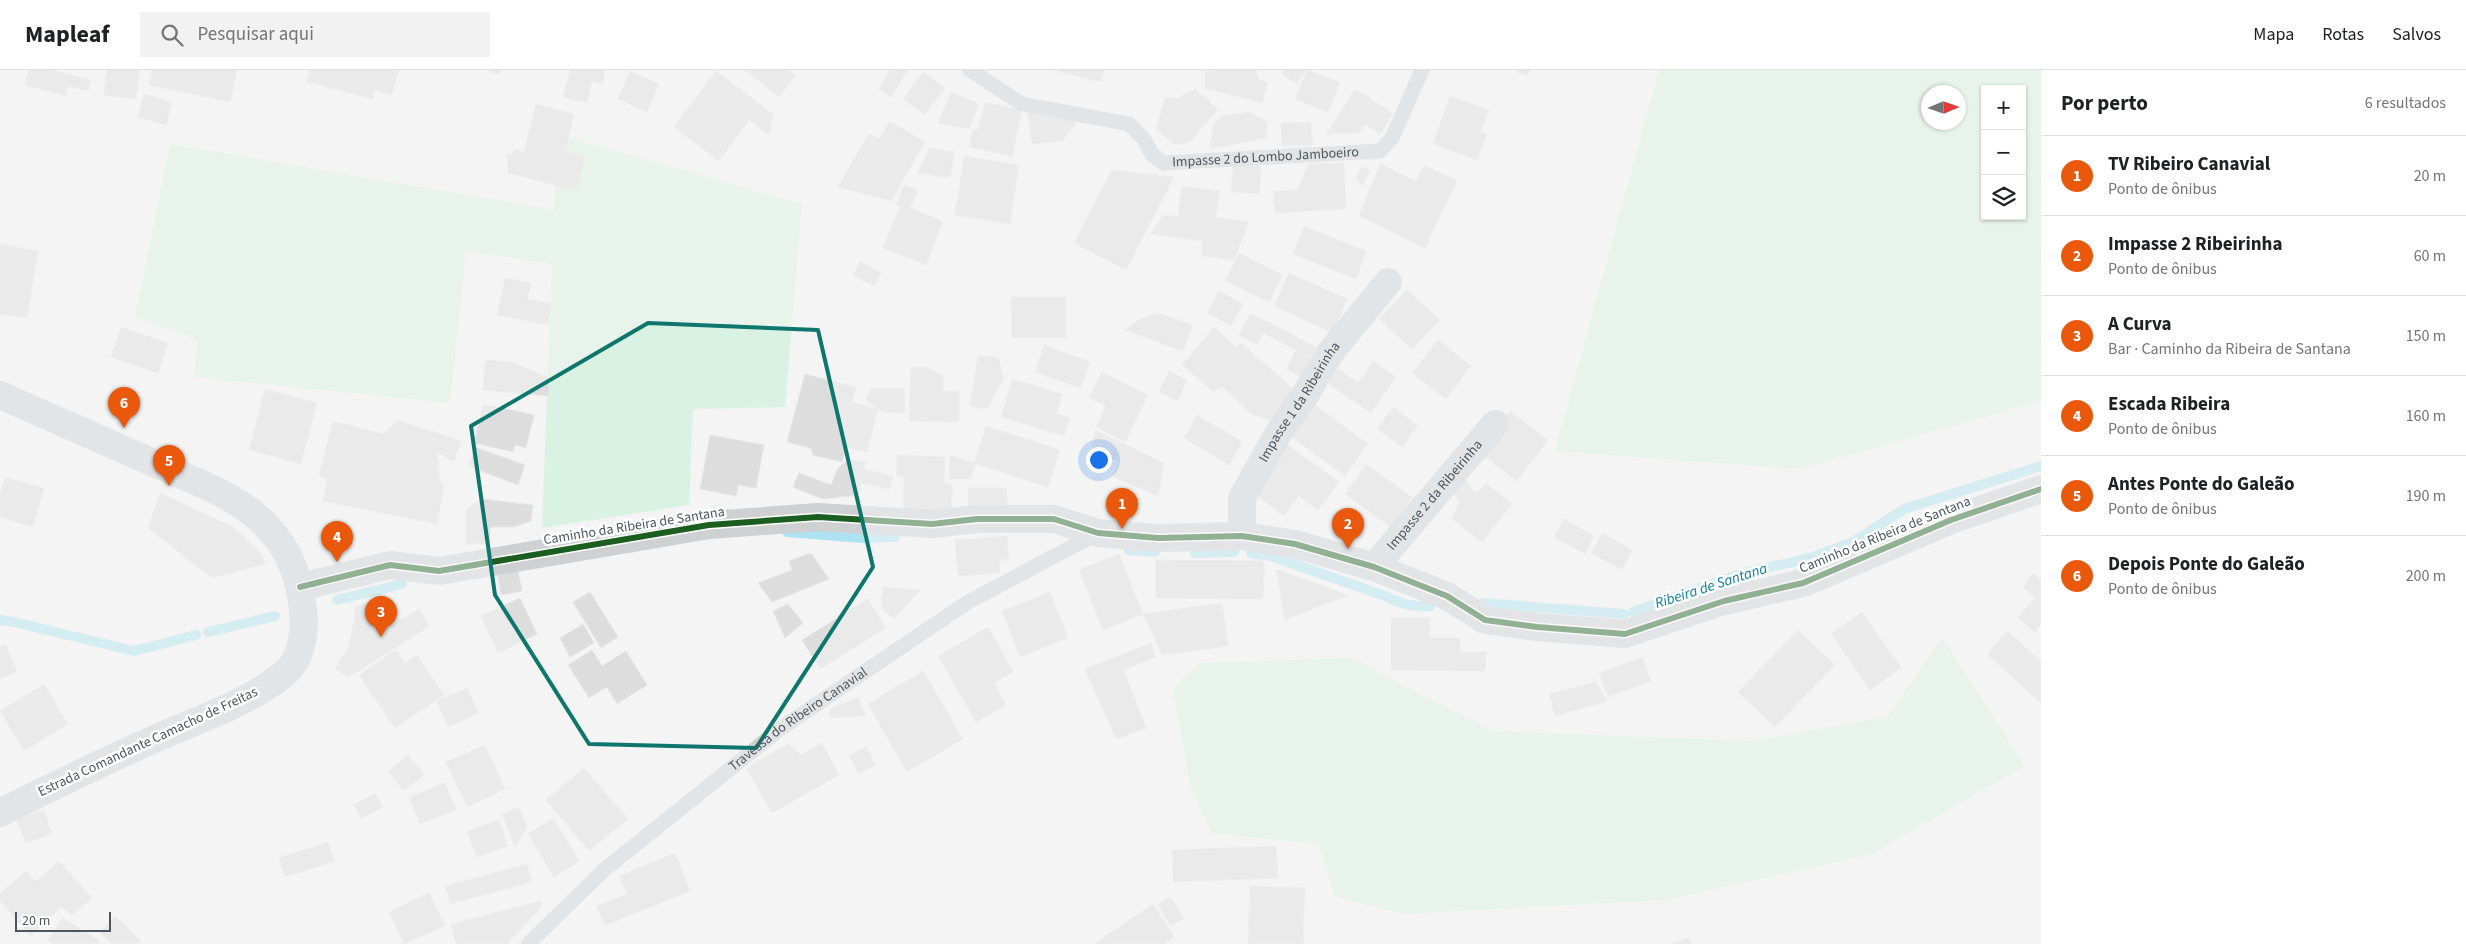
<!DOCTYPE html>
<html lang="pt">
<head>
<meta charset="utf-8">
<style>
  :root { --surface:#fff; --page:#f2f2f2; --text:#202124; --muted:#757577; --line:#e0e0e0; --accent:#ea580c }
  body { margin:0; font-family:"Source Sans 3",sans-serif; background:var(--page); color:var(--text) }
  .controls { position:absolute; right:15px; top:15px; display:grid; overflow:hidden; border-radius:0px; box-shadow:0 1px 4px #0004 }
  .controls button { width:45px; height:45px; display:grid; place-items:center; padding:0; border:0; border-bottom:1px solid var(--line); background:var(--surface); color:var(--text); font:25px sans-serif }
  .compass { position:absolute; left:1921px; top:15px; width:45px; height:45px; border-radius:50%; background:var(--surface); box-shadow:0 1px 4px #0004; rotate:88deg }
  .scale { position:absolute; left:15px; bottom:12px; width:96px; box-sizing:border-box; padding-left:5px; border:2px solid #4a5661; border-top:0; font-size:14px; line-height:18px; white-space:nowrap; color:#4a5661; -webkit-text-stroke:4px #fff; paint-order:stroke }
  .you { position:absolute; left:1098px; top:389px; width:18px; height:18px; margin:-12px; border:4px solid #fff; border-radius:50%; background:#1a73e8; box-shadow:0 0 0 8px #1a73e833 }
  .badge { display:grid; place-items:center; width:32px; height:32px; border-radius:50%; background:var(--accent); color:#fff; font-size:16px; font-weight:700 }
  .pin { position:absolute; translate:-50% -41px; filter:drop-shadow(0 1px 2px #0008) }
  .pin::after { content:''; position:absolute; top:26px; width:18px; height:15px; background:inherit; clip-path:polygon(0 0,100% 0,50% 100%) }
  .list { margin:0; padding:0; list-style:none }
  h2 { display:flex; justify-content:space-between; align-items:center; height:65px; margin:0; padding:0 20px; font-size:21px }
  h2 small { font-size:16px; font-weight:400; color:var(--muted) }
  .list li { display:grid; grid-template-columns:32px 1fr auto; gap:15px; align-items:center; box-sizing:border-box; height:80px; padding:0 20px; border-top:1px solid var(--line) }
  .list b { display:block; font-size:19px; white-space:nowrap }
  .list p { margin:0; font-size:16px; white-space:nowrap; color:var(--muted) }
  .list em { font-size:16px; font-style:normal; color:var(--muted) }
  .icon { flex:none; width:28px; height:28px; fill:none; stroke:currentColor; stroke-width:2; stroke-linecap:round; stroke-linejoin:round }
  .map { position:relative; flex:none; width:2041px; height:874px; overflow:hidden }
  header { display:flex; align-items:center; gap:30px; box-sizing:border-box; height:70px; padding:0 25px; background:var(--surface); border-bottom:1px solid var(--line) }
  header strong { font-size:24px }
  nav { display:flex; gap:28px; margin-inline-start:auto; font-size:18px }
  .search { width:350px; height:45px; background:var(--page); display:flex; align-items:center; gap:12px; box-sizing:border-box; padding:0 18px; border-radius:0px; color:var(--muted); font-size:19px }
  main { display:flex }
  aside { flex:1; background:var(--surface) }
  .map>svg:first-child { display:block }
  .green { fill:#d9f2e3; fill-rule:evenodd }
  .lines { fill:none; stroke-linecap:round; stroke-linejoin:round }
  .stream { stroke:#aee2f0; stroke-width:10 }
  .building { fill:#ddddde; stroke:#e5e6e7 }
  .service { stroke:#ced0d2; stroke-width:15 }
  .minor { stroke:#ced0d2; stroke-width:28 }
  .secondary { stroke:#ced0d4; stroke-width:28 }
  .cycleway-casing { stroke:#fff; stroke-width:9 }
  .cycleway { stroke:#1b5e20; stroke-width:6 }
  .marked { fill:none; stroke:#0f766e; stroke-width:4; stroke-linejoin:round }
  .labels { text-anchor:middle; dominant-baseline:central; stroke-width:5; stroke-linejoin:round; paint-order:stroke }
  .street-label { font-size:14px; fill:#4a5661; stroke:#fff }
  .water-label { font-size:15px; font-style:italic; fill:#0c7c9b; stroke:#fff }
</style>
</head>
<body>
<header>
<strong>Mapleaf</strong>
<div class="search"><svg class="icon" aria-label="search" viewBox="0 0 24 24"><circle cx="10" cy="10" r="6"/><path d="M15 15l6 6"/></svg>Pesquisar aqui</div>
<nav><a>Mapa</a><a>Rotas</a><a>Salvos</a></nav>
</header>
<main>
<div class="map">
<svg width="2041" height="874" viewBox="0 0 2041 874">
  <rect width="100%" height="100%" fill="#f4f4f4"/>
  <g class="green">
    <path d="M1659,0H2041V331L1800,399L1555,381ZM1985,19H2022V146H1985ZM1958,22V52H1928V22Z"/>
    <polygon points="558,64 802,134 785,337 693,339 689,435 542,458 552,194 466,181 450,333 195,307 197,269 135,247 170,74 554,140"/>
    <polygon points="1942,567 2025,696 1872,784 1665,830 1404,844 1335,827 1319,774 1212,763 1191,720 1173,618 1201,593 1351,588 1494,661 1752,671 1887,647"/>
  </g>
  <g class="lines">
    <g class="stream">
      <polyline points="787,462 863,468 895,467"/>
      <polyline points="1128,480 1155,482"/>
      <polyline points="1195,483 1234,482"/>
      <path d="M1251,483L1271,486L1385,526C1401,534 1412,537 1430,536"/>
      <polyline points="337,530 402,514"/>
      <polyline points="1483,533 1624,544"/>
      <polyline points="1633,542 1743,503 1811,488 1853,472 1904,439 2041,396"/>
      <polyline points="0,550 14,552 134,581 196,565"/>
      <polyline points="208,562 275,546"/>
    </g>
  </g>
  <g class="building">
    <polygon points="29,0 52,0 91,10 88,21 68,16 66,26 25,15"/>
    <polygon points="107,0 140,0 136,29 104,25"/>
    <polygon points="152,0 237,0 230,32 149,15"/>
    <polygon points="310,0 399,0 392,25 375,20 373,29 307,12"/>
    <polygon points="487,0 502,0 500,5"/>
    <polygon points="570,0 601,0 605,2 602,14 592,11 587,33 563,27"/>
    <polygon points="745,0 789,0 796,5 779,27"/>
    <polygon points="890,0 908,0 891,27 878,19"/>
    <polygon points="1053,0 1104,0 1101,12"/>
    <polygon points="1216,0 1256,0 1259,10 1268,12 1262,33 1205,18 1205,1"/>
    <polygon points="1284,0 1306,0 1296,14 1282,4"/>
    <polygon points="1307,0 1340,12 1328,42 1295,29"/>
    <polygon points="1514,0 1530,0 1527,6"/>
    <polygon points="630,1 659,14 647,42 618,29"/>
    <polygon points="716,1 773,44 769,65 749,50 719,91 674,57"/>
    <polygon points="923,2 945,18 925,45 903,29"/>
    <polygon points="1195,19 1218,39 1190,72 1175,75 1156,59 1165,28 1179,28"/>
    <polygon points="1355,19 1393,43 1380,64 1365,54 1359,63 1327,64"/>
    <polygon points="951,22 979,34 969,59 938,53"/>
    <polygon points="144,24 172,32 166,55 138,47"/>
    <polygon points="1450,26 1489,40 1480,63 1487,63 1477,90 1433,74"/>
    <polygon points="985,32 1022,40 1012,86 969,77 973,59 978,60"/>
    <polygon points="536,34 574,44 565,82 585,87 577,121 508,103 507,83 512,87 514,79 524,82"/>
    <polygon points="1250,42 1268,52 1266,68 1210,79 1213,56 1221,46"/>
    <polygon points="1028,43 1078,51 1062,71 1032,74"/>
    <polygon points="890,51 925,72 891,131 838,117 869,63 879,69"/>
    <polygon points="1311,52 1312,75 1282,76 1281,53"/>
    <polygon points="929,78 954,82 950,108 918,103"/>
    <polygon points="964,86 1019,95 1010,154 955,145"/>
    <polygon points="1344,93 1346,139 1275,143 1273,121 1298,120 1308,94"/>
    <polygon points="1233,94 1261,96 1259,124 1231,122"/>
    <polygon points="1380,94 1416,111 1424,95 1457,111 1425,178 1359,146"/>
    <polygon points="1362,96 1370,101 1362,116 1356,107"/>
    <polygon points="1112,100 1174,107 1126,200 1074,173"/>
    <polygon points="904,115 918,120 910,138 943,151 926,195 883,178 900,136 896,135"/>
    <polygon points="1182,116 1220,121 1216,147 1249,152 1234,190 1201,186 1203,171 1151,164 1163,145 1178,147"/>
    <polygon points="1304,156 1366,181 1356,209 1293,184"/>
    <polygon points="0,174 38,181 27,248 0,244"/>
    <polygon points="1239,183 1282,205 1269,232 1225,210"/>
    <polygon points="860,191 881,203 874,216 853,205"/>
    <polygon points="1289,203 1347,229 1333,263 1274,236"/>
    <polygon points="505,208 531,213 527,229 552,234 548,255 497,245"/>
    <polygon points="1407,220 1440,250 1412,279 1379,249"/>
    <polygon points="1219,221 1243,234 1231,256 1207,242"/>
    <polygon points="1011,227 1066,227 1066,268 1012,268"/>
    <polygon points="1158,243 1193,255 1183,281 1125,260 1139,250"/>
    <polygon points="1251,243 1316,277 1301,307 1286,299 1296,280 1263,263 1257,275 1239,265"/>
    <polygon points="121,257 168,273 158,303 111,287"/>
    <polygon points="1214,257 1236,277 1241,273 1295,320 1270,350 1252,344 1222,317 1213,321 1182,295"/>
    <polygon points="1438,270 1471,296 1446,329 1412,303"/>
    <polygon points="1044,275 1090,292 1081,318 1035,302"/>
    <polygon points="978,285 998,288 1004,309 987,339 970,336"/>
    <polygon points="485,290 511,292 550,308 548,326 483,320"/>
    <polygon points="1373,291 1396,307 1371,343 1328,314 1338,299 1358,313"/>
    <polygon points="911,297 926,297 943,306 943,321 959,322 959,352 909,351"/>
    <polygon points="1169,301 1187,310 1177,331 1159,322"/>
    <polygon points="1102,302 1148,325 1125,372 1096,357 1106,336 1089,327"/>
    <polygon points="805,304 856,317 852,332 878,339 867,382 846,377 842,392 813,385 811,378 787,372"/>
    <polygon points="1012,309 1062,324 1057,344 1070,348 1064,366 1001,347"/>
    <polygon points="871,318 905,318 905,343 883,342 866,330"/>
    <polygon points="265,319 317,333 301,394 249,380"/>
    <polygon points="483,334 534,345 526,378 515,375 513,382 474,373"/>
    <polygon points="1315,335 1368,374 1345,406 1292,367"/>
    <polygon points="1393,337 1418,356 1402,377 1377,359"/>
    <polygon points="1510,341 1548,370 1517,411 1479,382"/>
    <polygon points="1197,345 1242,372 1229,395 1184,368"/>
    <polygon points="397,350 461,371 454,392 437,382 440,410 444,418 437,454 323,431 327,409 319,405 333,351 384,364"/>
    <polygon points="986,356 1060,380 1048,417 976,394 970,409 949,409 950,385 974,393"/>
    <polygon points="1095,360 1164,393 1158,426 1113,407 1119,392 1092,380"/>
    <polygon points="710,365 764,375 756,418 738,415 736,426 700,419"/>
    <polygon points="1288,375 1339,412 1318,440 1299,426 1284,446 1253,423"/>
    <polygon points="475,377 525,395 518,415 468,396"/>
    <polygon points="897,385 945,387 945,413 952,414 951,444 903,443 904,407 897,406"/>
    <polygon points="849,389 866,392 864,399 893,406 890,419 861,413 859,425 822,429 793,417 799,403 831,415 838,398"/>
    <polygon points="1366,394 1412,427 1391,457 1345,424"/>
    <polygon points="5,407 44,418 33,457 0,447 0,425"/>
    <polygon points="1464,407 1475,423 1487,414 1512,434 1482,472 1452,449 1459,431 1449,417"/>
    <rect x="968" y="418" width="39" height="18"/>
    <polygon points="160,423 233,457 258,480 266,494 212,508 148,458"/>
    <polygon points="482,429 533,435 531,451 514,457 490,457 490,474 466,474 466,440"/>
    <polygon points="1564,449 1594,466 1585,484 1554,467"/>
    <polygon points="1602,463 1632,480 1622,500 1591,483"/>
    <polygon points="1007,466 1009,490 999,490 1000,503 958,506 955,470"/>
    <polygon points="811,483 829,509 772,532 758,513 792,500 789,491"/>
    <polygon points="1119,484 1143,544 1103,560 1079,500"/>
    <polygon points="1156,490 1264,491 1263,529 1156,528"/>
    <polygon points="517,496 522,521 501,525 497,500"/>
    <polygon points="1276,499 1348,525 1285,550"/>
    <polygon points="2033,503 2041,510 2041,554 2035,562 2018,548 2035,527 2023,517"/>
    <polygon points="883,517 920,520 894,549 881,538"/>
    <polygon points="590,522 618,567 601,578 573,532"/>
    <polygon points="1050,522 1068,568 1020,587 1002,541"/>
    <polygon points="520,528 537,564 498,583 481,546"/>
    <polygon points="377,529 392,555 419,539 430,556 349,607 335,599 348,578 355,548 355,537"/>
    <polygon points="868,529 886,558 820,599 802,570"/>
    <polygon points="1222,533 1228,576 1162,585 1143,544"/>
    <polygon points="788,534 803,553 785,568 773,541"/>
    <polygon points="1862,542 1901,598 1870,620 1831,564"/>
    <polygon points="1391,548 1430,548 1430,568 1460,568 1460,582 1486,582 1485,601 1391,600"/>
    <polygon points="583,554 594,573 570,587 560,568"/>
    <polygon points="988,557 1013,602 994,613 1006,635 976,652 938,586"/>
    <polygon points="1798,560 1835,595 1775,657 1738,622"/>
    <polygon points="2007,561 2041,591 2041,633 1987,584"/>
    <polygon points="5,573 17,602 0,609 0,576"/>
    <polygon points="1151,573 1156,587 1124,600 1146,658 1116,669 1085,599"/>
    <polygon points="396,580 405,593 417,585 444,625 395,658 359,605"/>
    <polygon points="592,580 602,596 626,581 647,615 617,634 607,617 589,628 568,595"/>
    <polygon points="1643,587 1651,611 1608,627 1599,603"/>
    <polygon points="923,601 963,669 907,702 868,634"/>
    <polygon points="1596,612 1607,631 1555,646 1549,624"/>
    <polygon points="44,614 68,654 24,681 0,641"/>
    <polygon points="467,618 479,643 448,657 437,631"/>
    <polygon points="858,627 866,646 830,648 830,639"/>
    <polygon points="822,673 839,705 772,743 746,698 788,674 801,685"/>
    <polygon points="485,675 505,719 467,737 446,692"/>
    <polygon points="866,676 876,695 859,704 849,686"/>
    <polygon points="408,685 424,705 404,721 388,701"/>
    <polygon points="584,698 628,749 589,781 546,730"/>
    <polygon points="445,713 456,740 420,754 409,727"/>
    <polygon points="375,723 383,737 361,749 354,735"/>
    <polygon points="519,737 527,757 515,777 502,744"/>
    <polygon points="44,740 52,764 25,773 17,749"/>
    <polygon points="553,748 579,791 554,807 528,764"/>
    <polygon points="499,750 508,776 477,787 467,761"/>
    <polygon points="328,772 334,791 285,807 279,788"/>
    <polygon points="1276,776 1278,808 1173,812 1172,780"/>
    <polygon points="675,783 690,821 605,855 596,836 627,824 619,806"/>
    <polygon points="59,791 92,828 72,845 61,837 31,866 0,831 0,824 26,801 36,812"/>
    <polygon points="527,794 532,812 450,834 445,816"/>
    <polygon points="1250,816 1305,818 1303,874 1248,874"/>
    <polygon points="429,823 445,856 404,874 389,842"/>
    <polygon points="1170,827 1184,848 1171,856 1158,835"/>
    <polygon points="540,831 542,836 507,874 456,874 451,854"/>
    <polygon points="1153,834 1174,867 1164,874 1094,874"/>
    <polygon points="115,846 141,871 138,874 112,874 100,862"/>
    <polygon points="63,848 80,859 100,871 97,874 55,874 48,870"/>
    <polygon points="1689,868 1692,874 1669,874"/>
  </g>
  <g class="lines">
    <g class="service">
      <path id="s1" d="M970,0L1022,34L1129,54L1143,68L1152,84L1163,93L1380,81L1392,68L1422,0"/>
      <path id="s2" d="M528,874L604,800L780,659L968,532L1098,463"/>
    </g>
    <g class="minor">
      <path id="s3" d="M1242,466V428L1278,364L1305,325L1330,283L1388,212"/>
      <path id="s4" d="M1374,497L1495,354"/>
      <polyline points="300,517 390,495 439,501 709,455 818,447 932,454 977,449 1054,449 1098,463 1158,468 1242,466 1295,474 1374,497 1447,526 1485,550 1537,557 1625,564 1724,531 1803,513 1951,450 2041,419"/>
    </g>
    <path class="secondary" d="M0,325C49,347 98,368 147,390C190,410 247,427 276,467C293,488 300,513 303,539C305,562 303,588 284,604C248,633 200,649 159,667C105,691 53,716 0,743"/>
    <g class="cycleway-casing">
      <polyline id="cycleway" points="300,517 390,495 439,501 709,455 818,447 932,454 977,449 1054,449 1098,463 1158,468 1242,466 1295,474 1374,497 1447,526 1485,550 1537,557 1625,564 1724,531 1803,513 1951,450 2041,419"/>
    </g>
    <use href="#cycleway" class="cycleway"/>
  </g>
  <path d="M0 0H2041V874H0ZM648,253L818,260L873,497L756,678L589,674L495,525L471,356Z" fill="#f4f4f4" fill-opacity=".55" fill-rule="evenodd"/>
  <path class="marked" d="M648,253L818,260L873,497L756,678L589,674L495,525L471,356Z"/>
  <g class="labels">
    <g class="street-label">
      <text stroke="none"><textPath href="#s1" startOffset="326">Impasse 2 do Lombo Jamboeiro</textPath></text>
      <text stroke="none"><textPath href="#s3" startOffset="150">Impasse 1 da Ribeirinha</textPath></text>
      <text stroke="none"><textPath href="#s4" startOffset="94">Impasse 2 da Ribeirinha</textPath></text>
      <text transform="translate(634 456) rotate(-9)">Caminho da Ribeira de Santana</text>
      <text transform="translate(1885 465) rotate(-22)">Caminho da Ribeira de Santana</text>
      <text stroke="none"><textPath href="#s2" startOffset="352">Travessa do Ribeiro Canavial</textPath></text>
      <text transform="translate(148 672) rotate(-25)">Estrada Comandante Camacho de Freitas</text>
    </g>
    <g class="water-label">
      <text transform="translate(1711 516) rotate(-18)">Ribeira de Santana</text>
    </g>
  </g>
</svg>
<div class="controls">
<button>+</button>
<button>−</button>
<button><svg class="icon" aria-label="layers" viewBox="0 0 24 24"><path d="M12 4l9 5-9 5-9-5zM3 14l9 5 9-5"/></svg></button>
</div>
<svg class="compass" viewBox="-18 -18 36 36"><path d="M0-13l5 13h-10z" fill="#e53935"/><path d="M0 13l5-13h-10z" fill="#757577"/></svg>
<div class="scale">20 m</div>
<div class="you"></div>
<div class="pin badge" style="left:1122px;top:459px">1</div>
<div class="pin badge" style="left:1348px;top:479px">2</div>
<div class="pin badge" style="left:381px;top:567px">3</div>
<div class="pin badge" style="left:337px;top:492px">4</div>
<div class="pin badge" style="left:169px;top:416px">5</div>
<div class="pin badge" style="left:124px;top:358px">6</div>
</div>
<aside>
<h2>Por perto<small>6 resultados</small></h2>
<ul class="list">
<li><span class="badge">1</span><div><b>TV Ribeiro Canavial</b><p>Ponto de ônibus</p></div><em>20 m</em></li>
<li><span class="badge">2</span><div><b>Impasse 2 Ribeirinha</b><p>Ponto de ônibus</p></div><em>60 m</em></li>
<li><span class="badge">3</span><div><b>A Curva</b><p>Bar · Caminho da Ribeira de Santana</p></div><em>150 m</em></li>
<li><span class="badge">4</span><div><b>Escada Ribeira</b><p>Ponto de ônibus</p></div><em>160 m</em></li>
<li><span class="badge">5</span><div><b>Antes Ponte do Galeão</b><p>Ponto de ônibus</p></div><em>190 m</em></li>
<li><span class="badge">6</span><div><b>Depois Ponte do Galeão</b><p>Ponto de ônibus</p></div><em>200 m</em></li>
</ul>
</aside>
</main>
</body>
</html>
